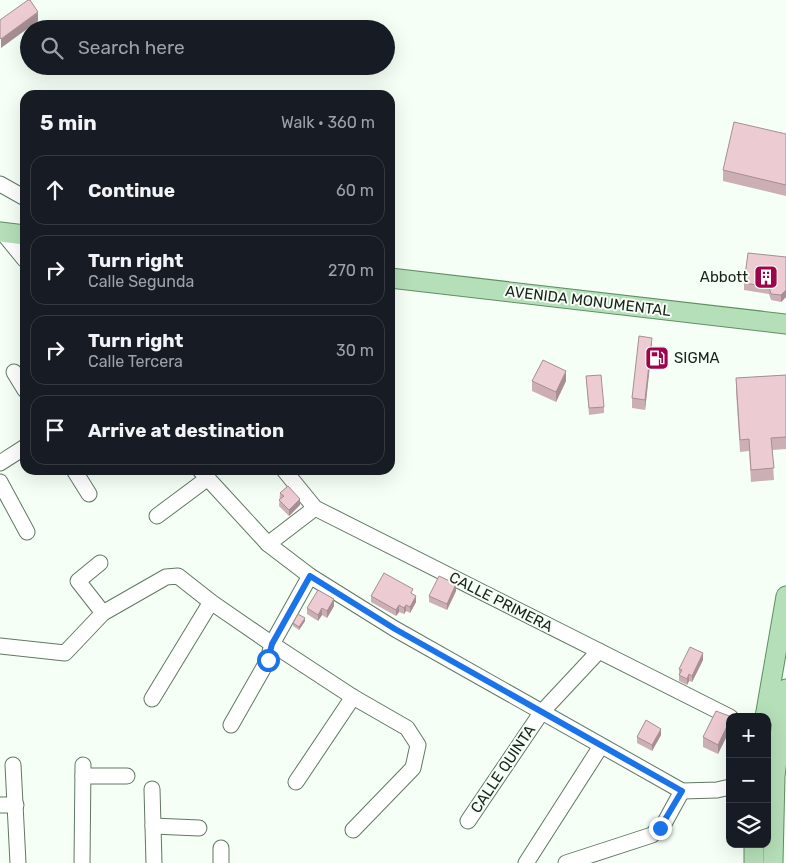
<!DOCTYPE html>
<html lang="en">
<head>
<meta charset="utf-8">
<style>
  :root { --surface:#171b24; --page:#242831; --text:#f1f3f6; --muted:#9ea1a6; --line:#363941 }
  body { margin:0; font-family:Rubik,sans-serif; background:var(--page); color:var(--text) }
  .controls { position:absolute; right:15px; bottom:15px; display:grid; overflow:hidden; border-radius:10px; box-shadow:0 5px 20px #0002 }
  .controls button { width:45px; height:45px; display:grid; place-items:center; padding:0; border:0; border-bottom:1px solid var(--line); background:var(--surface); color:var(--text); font:25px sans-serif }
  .stop { position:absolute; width:15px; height:15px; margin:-11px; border:4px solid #1a73e8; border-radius:50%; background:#fff }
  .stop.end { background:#1a73e8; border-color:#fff; box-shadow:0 1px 5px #0008 }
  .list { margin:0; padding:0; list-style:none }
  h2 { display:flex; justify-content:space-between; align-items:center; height:65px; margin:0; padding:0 20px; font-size:21px }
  h2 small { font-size:16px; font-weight:400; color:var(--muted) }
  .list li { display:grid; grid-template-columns:32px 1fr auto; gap:15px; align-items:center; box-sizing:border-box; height:70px; margin:0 10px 10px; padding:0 10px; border:1px solid var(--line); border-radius:15px }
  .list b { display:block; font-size:19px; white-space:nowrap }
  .list p { margin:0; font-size:16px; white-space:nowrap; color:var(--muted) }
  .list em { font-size:16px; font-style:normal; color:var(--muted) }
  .icon { flex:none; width:28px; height:28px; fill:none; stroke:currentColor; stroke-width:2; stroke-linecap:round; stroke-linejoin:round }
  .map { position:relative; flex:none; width:786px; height:863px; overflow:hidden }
  .search { position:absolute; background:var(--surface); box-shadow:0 5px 20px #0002; left:20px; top:20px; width:375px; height:55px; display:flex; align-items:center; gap:12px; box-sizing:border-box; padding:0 18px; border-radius:28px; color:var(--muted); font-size:19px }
  .panel { position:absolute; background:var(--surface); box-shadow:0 5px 20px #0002; left:20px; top:90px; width:375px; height:385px; border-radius:15px }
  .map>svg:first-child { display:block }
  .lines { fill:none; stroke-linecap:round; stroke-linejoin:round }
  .minor-casing { stroke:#627763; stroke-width:17 }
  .major-casing { stroke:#5e8f62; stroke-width:21 }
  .minor { stroke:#fff; stroke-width:15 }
  .major { stroke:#b5dfb8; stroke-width:19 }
  .wall { fill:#ccafb5 }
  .shaded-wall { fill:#a68e93 }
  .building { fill:#edcbd2; stroke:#a68e93 }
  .route { stroke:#1a73e8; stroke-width:6 }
  .labels { text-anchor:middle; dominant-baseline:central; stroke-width:4; stroke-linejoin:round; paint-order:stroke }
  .poi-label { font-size:15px; fill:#1a221a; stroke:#f5fff5; text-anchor:end }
  .street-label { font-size:15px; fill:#1a221a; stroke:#f5fff5 }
</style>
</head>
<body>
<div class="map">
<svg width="786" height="863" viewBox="0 0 786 863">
  <rect width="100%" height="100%" fill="#f5fff5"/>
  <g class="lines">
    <g class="minor-casing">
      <g id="minor">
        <polyline points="0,184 25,198"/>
        <polyline points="3,233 25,260"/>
        <polyline points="14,372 25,390"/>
        <polyline points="0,463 25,447"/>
        <polyline points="74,470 89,494"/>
        <polyline points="200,470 268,544 310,576 395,629 682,791 717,790 730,787"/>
        <polyline points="284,470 315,508 730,717"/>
        <polyline points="0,482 27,532"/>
        <polyline points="157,516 208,478"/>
        <polyline points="268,544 315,508"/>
        <polyline points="100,563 78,581 103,613"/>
        <polyline points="0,646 65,653 103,613 166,577 178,576 211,602 272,644 353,697 407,728 418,745 413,768 353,830"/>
        <polyline points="152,699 211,602"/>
        <polyline points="231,725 268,660 272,644 310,576"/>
        <polyline points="13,765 18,863"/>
        <polyline points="83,776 127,776"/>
        <polyline points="296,782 353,697"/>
        <polyline points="152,789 154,863"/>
        <polyline points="0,805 16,805"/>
        <polyline points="468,821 541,713 599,651"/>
        <polyline points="153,826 199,828"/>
        <polyline points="82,863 83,765"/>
        <polyline points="221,863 221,848"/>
        <polyline points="526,863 601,746"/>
        <polyline points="566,863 652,835 665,822 682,791"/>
      </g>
    </g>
    <g class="major-casing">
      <g id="major">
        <polyline points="0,232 25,235"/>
        <polyline points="390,278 786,324"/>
        <polyline points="765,717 786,596"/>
        <polyline points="754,863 754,844"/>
        <polyline points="773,863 775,776 786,689"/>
      </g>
    </g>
    <use href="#minor" class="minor"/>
    <use href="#major" class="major"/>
  </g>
  <g class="wall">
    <polygon points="786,134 786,196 723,181 723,170"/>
    <polygon points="786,257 786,297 781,302 771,300 769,294 744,290 744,283"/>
    <polygon points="652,347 645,410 632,408 632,398"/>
    <polygon points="786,375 786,449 772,450 774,480 751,482 749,451 740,452 736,391 736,378"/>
    <polygon points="586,376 604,407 604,413 589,415"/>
    <polygon points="532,381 566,381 556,402 532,391"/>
    <polygon points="280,493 300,505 289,516 279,506"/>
    <polygon points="456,591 447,610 429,602 429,596"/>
    <polygon points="413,594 416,602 410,613 406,611 404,614 399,612 396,616 371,602 371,596"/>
    <polygon points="334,606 327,618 322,615 318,621 307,614 307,608"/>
    <polygon points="305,621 299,630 293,626 293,623"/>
    <polygon points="703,660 692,682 689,681 687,685 679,681 679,669"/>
    <polygon points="732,717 718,754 703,747 703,737"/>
    <polygon points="661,735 652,751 637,743 637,737"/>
  </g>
  <g class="shaded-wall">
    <polygon points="38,12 38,21 1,48 1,39"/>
    <polygon points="786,290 786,297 781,302 781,295"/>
    <polygon points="652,338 652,347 645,410 645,400"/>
    <polygon points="566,371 566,381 556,402 556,392"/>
    <polygon points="300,499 300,505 289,516 289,510"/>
    <polygon points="456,584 456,591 447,610 447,604"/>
    <polygon points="416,596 416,602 410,613 410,607"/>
    <polygon points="334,599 334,606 327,618 327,611"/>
    <polygon points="399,605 399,612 396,616 396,610"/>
    <polygon points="406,605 406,611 404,614 404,608"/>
    <polygon points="322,608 322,615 318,621 318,615"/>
    <polygon points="305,618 305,621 299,630 299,627"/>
    <polygon points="703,653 703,660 692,682 692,676"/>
    <polygon points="689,674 689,681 687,685 687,679"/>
    <polygon points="730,720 730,730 718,754 718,745"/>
    <polygon points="661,729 661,735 652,751 652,745"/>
  </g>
  <g class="building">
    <polygon points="28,0 30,0 38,12 1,39 0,38 0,20"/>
    <polygon points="734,122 786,134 786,185 723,170"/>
    <polygon points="748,253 786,257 786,290 781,295 771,294 769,287 744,283"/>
    <polygon points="639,336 652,338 645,400 632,398"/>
    <polygon points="543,360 566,371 556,392 532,381"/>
    <polygon points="601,375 604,407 589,408 586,376"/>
    <polygon points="786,375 786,437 771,438 774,468 751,470 749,439 740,440 736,378"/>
    <polygon points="288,486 300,499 289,510 279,500 284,496 280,493"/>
    <polygon points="384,573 413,589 411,593 416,596 410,607 406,605 404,608 399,605 396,610 371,596"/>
    <polygon points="439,576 456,584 447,604 429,596"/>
    <polygon points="318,590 334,599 327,611 322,608 318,615 307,608"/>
    <polygon points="298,614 305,618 299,627 293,623"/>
    <polygon points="690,647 703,653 692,676 689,674 687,679 679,675 682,670 679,669"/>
    <polygon points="716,711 732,717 730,717 730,720 718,745 703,737"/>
    <polygon points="646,720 661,729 652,745 637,737"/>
  </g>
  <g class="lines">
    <polyline class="route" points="268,660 272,644 310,576 395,629 682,791 660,828"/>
  </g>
  <defs>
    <g id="building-square" transform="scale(1.25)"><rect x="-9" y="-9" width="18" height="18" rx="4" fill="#9e044a" stroke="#f5fff5"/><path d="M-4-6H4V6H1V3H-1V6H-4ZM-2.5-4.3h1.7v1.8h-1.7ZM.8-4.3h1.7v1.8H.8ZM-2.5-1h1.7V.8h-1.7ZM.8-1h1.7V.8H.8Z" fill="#fff"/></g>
    <g id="fuel-square" transform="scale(1.25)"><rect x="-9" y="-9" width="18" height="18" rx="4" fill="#9e044a" stroke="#f5fff5"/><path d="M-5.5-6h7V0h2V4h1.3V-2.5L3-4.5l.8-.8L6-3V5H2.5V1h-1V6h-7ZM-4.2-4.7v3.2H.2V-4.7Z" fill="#fff"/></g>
  </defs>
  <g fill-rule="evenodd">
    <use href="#building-square" x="766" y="277"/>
    <use href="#fuel-square" x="657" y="358"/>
  </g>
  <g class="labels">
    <g class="poi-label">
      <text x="748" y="277">Abbott</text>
      <text x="674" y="358" text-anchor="start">SIGMA</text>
    </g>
    <g class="street-label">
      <text transform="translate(588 301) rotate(7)">AVENIDA MONUMENTAL</text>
      <text transform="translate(501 602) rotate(27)">CALLE PRIMERA</text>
      <text transform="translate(503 769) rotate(-56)">CALLE QUINTA</text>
    </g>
  </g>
</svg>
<div class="controls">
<button>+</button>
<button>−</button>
<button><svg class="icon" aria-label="layers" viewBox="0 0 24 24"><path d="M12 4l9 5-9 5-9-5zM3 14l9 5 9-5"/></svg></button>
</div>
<div class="stop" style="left:268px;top:660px"></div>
<div class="stop end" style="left:660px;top:828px"></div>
<div class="search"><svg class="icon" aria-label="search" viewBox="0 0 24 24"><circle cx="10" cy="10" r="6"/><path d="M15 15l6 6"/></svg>Search here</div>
<section class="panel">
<h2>5 min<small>Walk · 360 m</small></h2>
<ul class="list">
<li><svg class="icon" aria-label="ahead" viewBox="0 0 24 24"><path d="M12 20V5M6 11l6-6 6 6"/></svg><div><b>Continue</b></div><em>60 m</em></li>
<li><svg class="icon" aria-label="right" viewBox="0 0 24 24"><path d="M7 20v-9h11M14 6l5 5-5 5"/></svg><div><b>Turn right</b><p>Calle Segunda</p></div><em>270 m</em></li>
<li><svg class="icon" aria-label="right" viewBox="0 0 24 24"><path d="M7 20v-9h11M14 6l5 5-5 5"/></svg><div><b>Turn right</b><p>Calle Tercera</p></div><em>30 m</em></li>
<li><svg class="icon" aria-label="arrive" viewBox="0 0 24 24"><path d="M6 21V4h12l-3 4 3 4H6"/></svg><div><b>Arrive at destination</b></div></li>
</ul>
</section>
</div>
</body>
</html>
